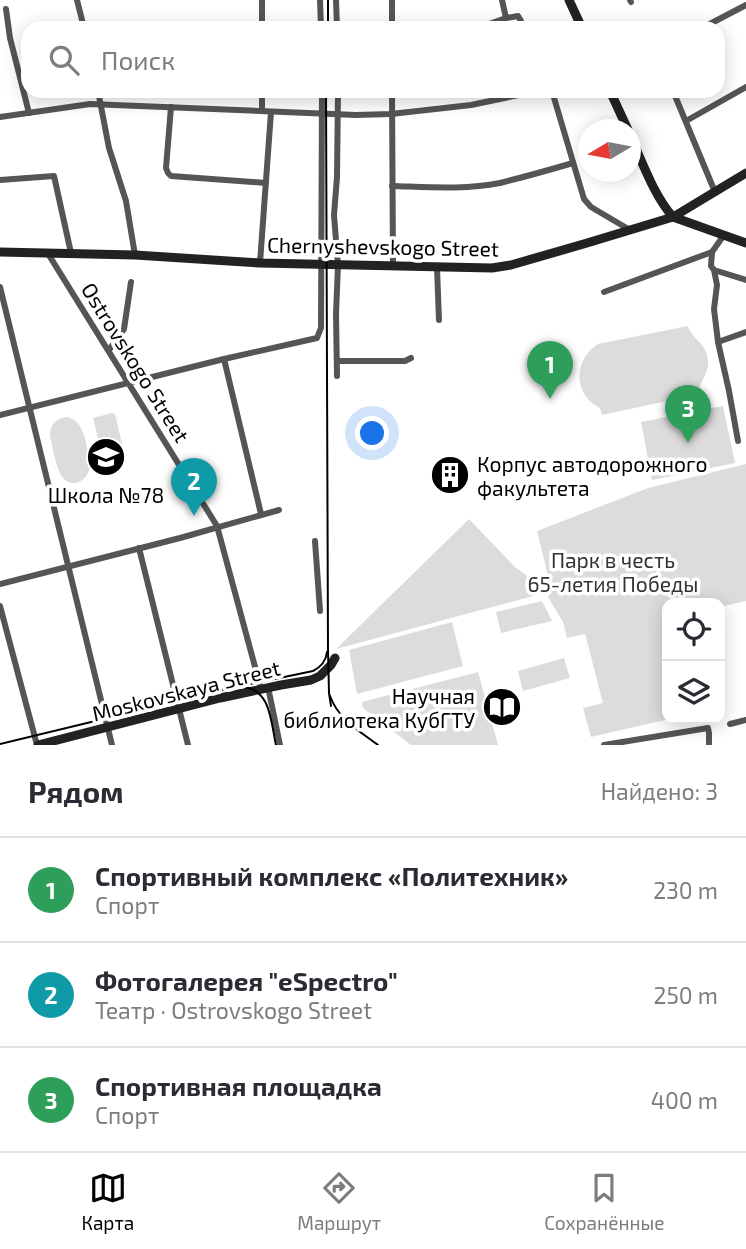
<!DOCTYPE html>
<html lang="ru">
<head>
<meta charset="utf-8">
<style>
  :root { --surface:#fff; --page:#f7f7f7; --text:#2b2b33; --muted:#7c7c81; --line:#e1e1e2; --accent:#000 }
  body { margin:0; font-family:"Exo 2",sans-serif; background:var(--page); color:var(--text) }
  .controls { position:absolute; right:21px; bottom:21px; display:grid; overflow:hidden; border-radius:14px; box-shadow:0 4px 18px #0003 }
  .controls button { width:63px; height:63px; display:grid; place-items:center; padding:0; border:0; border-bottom:2px solid var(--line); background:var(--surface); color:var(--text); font:35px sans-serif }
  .compass { position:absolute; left:578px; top:119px; width:63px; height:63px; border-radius:50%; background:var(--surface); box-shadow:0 4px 18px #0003; rotate:260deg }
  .you { position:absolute; left:373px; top:434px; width:24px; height:24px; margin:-18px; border:5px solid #fff; border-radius:50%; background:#1a73e8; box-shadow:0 0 0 10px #1a73e833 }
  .badge { display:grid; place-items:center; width:46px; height:46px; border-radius:50%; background:var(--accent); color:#fff; font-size:23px; font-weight:700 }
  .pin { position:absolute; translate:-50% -58px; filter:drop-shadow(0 2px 4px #0008) }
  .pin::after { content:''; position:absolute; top:37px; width:24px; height:21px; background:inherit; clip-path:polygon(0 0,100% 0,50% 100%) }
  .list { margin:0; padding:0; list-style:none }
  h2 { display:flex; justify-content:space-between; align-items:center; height:91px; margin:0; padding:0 28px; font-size:30px }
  h2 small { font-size:23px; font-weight:400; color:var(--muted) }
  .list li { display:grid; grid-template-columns:46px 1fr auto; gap:21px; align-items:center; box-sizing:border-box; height:105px; padding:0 28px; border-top:2px solid var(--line) }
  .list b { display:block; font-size:26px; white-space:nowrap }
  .list p { margin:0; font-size:23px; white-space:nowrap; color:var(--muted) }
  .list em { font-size:23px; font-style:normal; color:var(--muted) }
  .icon { flex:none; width:38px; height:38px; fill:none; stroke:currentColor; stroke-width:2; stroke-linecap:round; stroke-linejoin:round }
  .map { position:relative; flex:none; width:746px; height:745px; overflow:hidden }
  .search { position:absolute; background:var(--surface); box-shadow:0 4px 18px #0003; left:21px; right:21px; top:21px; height:77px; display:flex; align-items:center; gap:18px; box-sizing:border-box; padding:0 24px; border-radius:21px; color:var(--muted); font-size:26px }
  .sheet { height:406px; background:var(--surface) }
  nav { display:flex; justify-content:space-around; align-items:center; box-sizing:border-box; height:98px; border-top:2px solid var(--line); background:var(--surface); font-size:19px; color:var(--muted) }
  nav a { display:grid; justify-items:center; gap:4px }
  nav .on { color:var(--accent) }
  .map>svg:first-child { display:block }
  .green { fill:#dcdcdc }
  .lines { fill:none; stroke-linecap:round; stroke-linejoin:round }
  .street { stroke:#555; stroke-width:6 }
  .secondary { stroke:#222; stroke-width:9 }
  .tram { stroke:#000; stroke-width:2 }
  .labels { text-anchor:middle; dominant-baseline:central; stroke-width:7; stroke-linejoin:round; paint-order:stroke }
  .street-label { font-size:21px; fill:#000; stroke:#fff }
  .poi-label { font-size:21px; fill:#000; stroke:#fff; text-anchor:start }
  .park-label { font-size:21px; fill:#333; stroke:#fff }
</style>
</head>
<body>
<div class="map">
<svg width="746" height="745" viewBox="0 0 746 745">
  <rect width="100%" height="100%" fill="#fff"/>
  <g class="green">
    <path d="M688,326C691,338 704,342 707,355C712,374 698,380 699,394L602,415L600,408C573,395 573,360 598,344Z"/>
    <polygon points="723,406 735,463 652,480 641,422"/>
    <polygon points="112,413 115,414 125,456 123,458 104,462 93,418"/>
    <path d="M66,417C86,420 86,447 90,463C91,481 70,491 61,475C55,464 53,448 50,437C49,426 55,419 66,417Z"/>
    <polygon points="746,464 746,601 720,607 720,603 667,603 667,719 669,719 591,737 583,708 603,703 585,634 567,638 563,622 548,597 551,588 537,531 648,488"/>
    <polygon points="469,519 515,567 541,586 543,591 541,594 336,649"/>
    <polygon points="542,601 552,621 501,633 496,612"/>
    <polygon points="452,622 463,666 357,694 349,650"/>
    <polygon points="564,658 570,678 523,691 518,671"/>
    <polygon points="478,672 498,745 411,745 363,708 362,702"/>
  </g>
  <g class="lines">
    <g class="street">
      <polyline points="77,0 84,28"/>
      <polyline points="320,0 321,28"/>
      <polyline points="336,0 337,28"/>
      <polyline points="392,0 392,28"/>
      <polyline points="502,0 506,18 518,16 521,21 523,28"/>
      <polyline points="630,0 631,2"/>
      <polyline points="6,9 10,38 29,113"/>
      <polyline points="262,28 262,0"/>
      <polyline points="464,28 489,24 506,18"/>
      <polyline points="702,28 746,5"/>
      <polyline points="98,91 109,148 126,201 135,255"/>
      <polyline points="262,91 262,111"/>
      <polyline points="392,91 393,267"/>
      <polyline points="552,91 584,199 591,207 630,230"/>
      <polyline points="673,91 715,192"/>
      <polyline points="171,107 166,168 168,173 171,176 266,183"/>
      <polyline points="0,117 90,104 356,115 391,114 471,105 538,91"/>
      <polyline points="686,121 746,87"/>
      <polyline points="0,180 54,176 71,253"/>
      <path d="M392,186C427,187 465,190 500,183C524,177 549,170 573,163"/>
      <polyline points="47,252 217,526 261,689"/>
      <polyline points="712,252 711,266 714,270 746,280"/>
      <polyline points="260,263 271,112"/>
      <polyline points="437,268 439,320"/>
      <polyline points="714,270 717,285 714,309 718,342 729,391 738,441"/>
      <polyline points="0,287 112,745"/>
      <polyline points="604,292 712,252 724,235"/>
      <polyline points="718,342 746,332"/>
      <polyline points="109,350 124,329 131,282"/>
      <polyline points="224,359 261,514"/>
      <polyline points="337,361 405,361 411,358"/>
      <polyline points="337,376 336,314 338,265 334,215 337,177 338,91"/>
      <polyline points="0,415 224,359 317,338 321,328 322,91"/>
      <polyline points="315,541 320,611"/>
      <polyline points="139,548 188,745"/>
      <polyline points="0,584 180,538 279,510"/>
      <polyline points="0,606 37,745"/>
      <polyline points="268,687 280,745"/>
      <polyline points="730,724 746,720"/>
      <polyline points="604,745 708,728 709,733 709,745"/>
    </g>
    <g class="secondary">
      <polyline points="569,0 582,28"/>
      <polyline points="610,91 628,130"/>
      <path d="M630,135C642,161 654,196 673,217L746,243"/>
      <polyline points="0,252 135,255 260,263 492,268 511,265 587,243 673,217 746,173"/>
      <polyline points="38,745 220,698 281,685 311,680 320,676 331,665 335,658"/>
    </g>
    <g class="tram">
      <polyline points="328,0 328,28"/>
      <polyline points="326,91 328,650 329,693 331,706"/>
      <path d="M243,687C271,689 271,723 276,745"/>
      <path d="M330,696C339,720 358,730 378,745"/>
      <path d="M0,744L236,687L313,671C321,667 326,661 327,652"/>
    </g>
  </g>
  <defs>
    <g id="school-disc" transform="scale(2.0125)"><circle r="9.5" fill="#000" stroke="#fff"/><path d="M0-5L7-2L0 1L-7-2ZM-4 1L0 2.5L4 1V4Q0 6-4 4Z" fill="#fff"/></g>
    <g id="building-disc" transform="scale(2.0125)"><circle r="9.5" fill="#000" stroke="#fff"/><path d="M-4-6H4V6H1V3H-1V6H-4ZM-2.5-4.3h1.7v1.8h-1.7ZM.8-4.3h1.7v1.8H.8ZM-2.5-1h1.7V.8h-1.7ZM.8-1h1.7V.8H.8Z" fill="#fff"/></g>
    <g id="library-disc" transform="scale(2.0125)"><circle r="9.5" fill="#000" stroke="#fff"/><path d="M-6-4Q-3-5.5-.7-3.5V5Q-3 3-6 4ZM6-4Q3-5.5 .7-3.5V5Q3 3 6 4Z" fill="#fff"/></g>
  </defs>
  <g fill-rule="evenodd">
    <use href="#school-disc" x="106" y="457"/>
    <use href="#building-disc" x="450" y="475"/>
    <use href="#library-disc" x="502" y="707"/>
  </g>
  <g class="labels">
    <g class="street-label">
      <text transform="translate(383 246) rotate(1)">Chernyshevskogo Street</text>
      <text transform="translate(136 362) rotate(58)">Ostrovskogo Street</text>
      <text transform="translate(186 690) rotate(-14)">Moskovskaya Street</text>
    </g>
    <g class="poi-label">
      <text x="477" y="463">Корпус автодорожного<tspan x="477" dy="24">факультета</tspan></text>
      <text x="106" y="494" text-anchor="middle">Школа №78</text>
      <text x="475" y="695" text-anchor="end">Научная<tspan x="475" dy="24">библиотека КубГТУ</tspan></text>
    </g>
    <g class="park-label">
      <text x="613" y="559">Парк в честь<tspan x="613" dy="24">65-летия Победы</tspan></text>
    </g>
  </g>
</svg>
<div class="controls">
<button><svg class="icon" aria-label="locate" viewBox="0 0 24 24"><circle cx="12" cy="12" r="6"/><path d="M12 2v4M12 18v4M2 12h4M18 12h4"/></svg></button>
<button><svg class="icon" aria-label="layers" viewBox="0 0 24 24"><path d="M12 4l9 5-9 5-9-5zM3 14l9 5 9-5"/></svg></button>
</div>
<svg class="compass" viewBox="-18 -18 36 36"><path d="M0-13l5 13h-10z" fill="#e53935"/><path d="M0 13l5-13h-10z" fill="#7c7c81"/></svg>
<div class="you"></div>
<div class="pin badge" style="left:550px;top:399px;background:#2e9e5b">1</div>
<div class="pin badge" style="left:194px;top:516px;background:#0f9aa8">2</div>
<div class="pin badge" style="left:688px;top:443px;background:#2e9e5b">3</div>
<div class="search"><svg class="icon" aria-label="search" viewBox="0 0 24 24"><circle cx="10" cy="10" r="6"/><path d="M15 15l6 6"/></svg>Поиск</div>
</div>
<section class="sheet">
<h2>Рядом<small>Найдено: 3</small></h2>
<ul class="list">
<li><span class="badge" style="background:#2e9e5b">1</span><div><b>Спортивный комплекс «Политехник»</b><p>Спорт</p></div><em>230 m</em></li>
<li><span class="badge" style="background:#0f9aa8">2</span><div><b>Фотогалерея &quot;eSpectro&quot;</b><p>Театр · Ostrovskogo Street</p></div><em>250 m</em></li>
<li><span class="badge" style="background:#2e9e5b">3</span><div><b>Спортивная площадка</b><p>Спорт</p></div><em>400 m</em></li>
</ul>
</section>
<nav>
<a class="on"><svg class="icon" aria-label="map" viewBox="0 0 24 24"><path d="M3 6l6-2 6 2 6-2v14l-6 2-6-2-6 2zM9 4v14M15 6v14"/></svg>Карта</a>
<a><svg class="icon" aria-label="directions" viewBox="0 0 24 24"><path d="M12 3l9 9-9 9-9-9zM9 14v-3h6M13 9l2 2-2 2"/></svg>Маршрут</a>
<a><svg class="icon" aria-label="saved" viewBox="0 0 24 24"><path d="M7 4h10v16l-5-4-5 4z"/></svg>Сохранённые</a>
</nav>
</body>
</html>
